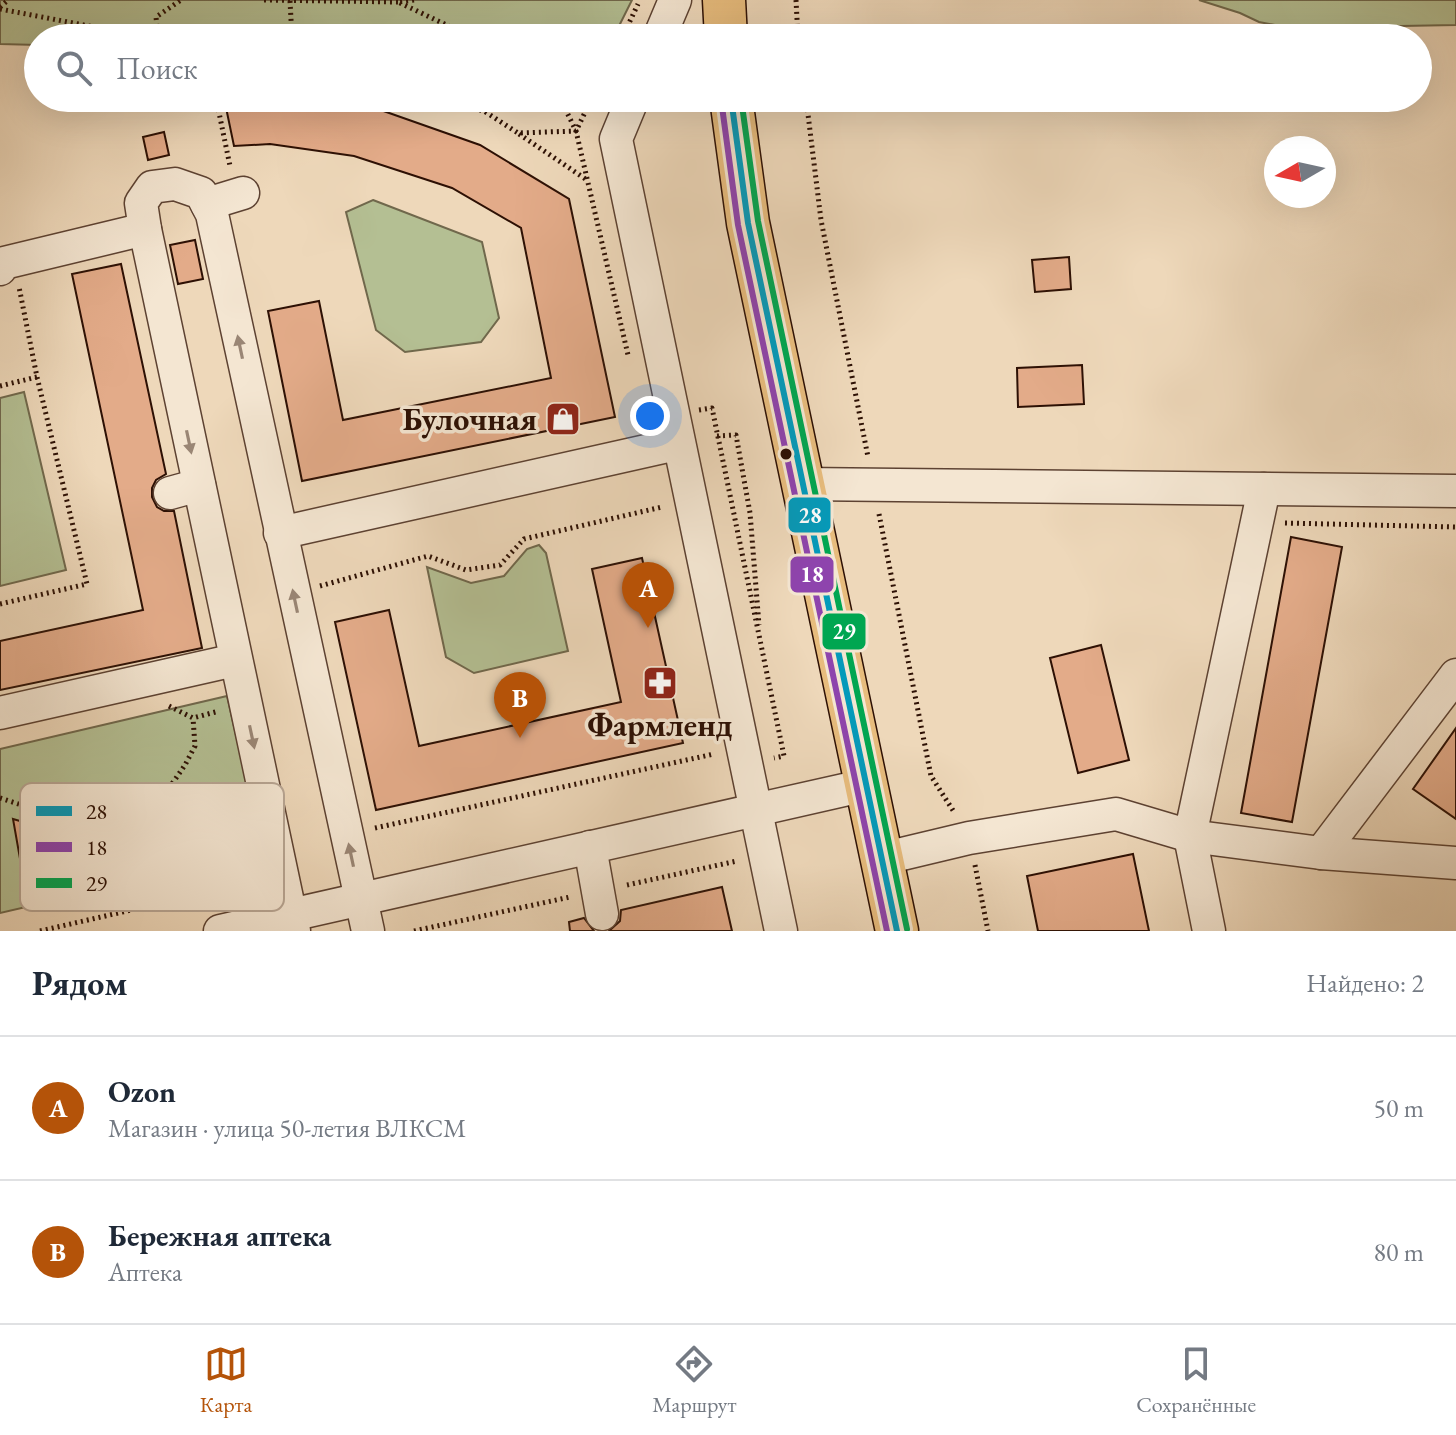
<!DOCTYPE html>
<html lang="ru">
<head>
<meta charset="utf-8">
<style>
  :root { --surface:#fff; --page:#f6f6f7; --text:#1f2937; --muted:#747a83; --line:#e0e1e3; --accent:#b45309 }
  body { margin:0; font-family:"EB Garamond",serif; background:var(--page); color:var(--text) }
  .compass { position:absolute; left:1264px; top:136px; width:72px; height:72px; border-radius:50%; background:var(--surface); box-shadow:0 8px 32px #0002; rotate:261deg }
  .you { position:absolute; left:650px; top:416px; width:28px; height:28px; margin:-20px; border:6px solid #fff; border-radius:50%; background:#1a73e8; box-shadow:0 0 0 12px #1a73e833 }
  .badge { display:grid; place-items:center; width:52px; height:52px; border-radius:50%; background:var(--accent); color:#fff; font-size:26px; font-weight:700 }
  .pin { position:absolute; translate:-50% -66px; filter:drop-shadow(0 2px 4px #0008) }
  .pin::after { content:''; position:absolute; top:42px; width:28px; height:24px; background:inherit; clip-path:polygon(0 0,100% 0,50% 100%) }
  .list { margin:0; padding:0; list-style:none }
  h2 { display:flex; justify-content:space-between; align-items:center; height:104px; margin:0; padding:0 32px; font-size:34px }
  h2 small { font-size:26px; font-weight:400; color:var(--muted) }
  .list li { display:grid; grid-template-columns:52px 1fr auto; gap:24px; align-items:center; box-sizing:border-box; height:144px; padding:0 32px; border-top:2px solid var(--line) }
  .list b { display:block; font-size:30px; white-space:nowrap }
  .list p { margin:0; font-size:26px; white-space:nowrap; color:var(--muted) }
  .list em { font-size:26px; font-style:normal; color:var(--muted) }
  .icon { flex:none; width:44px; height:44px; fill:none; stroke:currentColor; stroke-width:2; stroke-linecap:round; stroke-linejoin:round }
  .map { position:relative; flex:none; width:1456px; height:931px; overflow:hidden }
  .search { position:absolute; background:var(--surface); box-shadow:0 8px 32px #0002; left:24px; right:24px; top:24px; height:88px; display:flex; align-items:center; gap:20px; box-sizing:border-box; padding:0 28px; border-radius:44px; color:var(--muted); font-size:30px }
  .sheet { height:392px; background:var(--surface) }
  nav { display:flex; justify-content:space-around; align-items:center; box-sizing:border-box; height:112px; border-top:2px solid var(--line); background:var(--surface); font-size:22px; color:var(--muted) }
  nav a { display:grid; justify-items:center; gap:4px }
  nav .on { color:var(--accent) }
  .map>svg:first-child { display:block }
  .green { fill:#b4bf93; stroke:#70684c; stroke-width:2 }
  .building { fill:#e3ab89; stroke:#2d1004; stroke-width:2 }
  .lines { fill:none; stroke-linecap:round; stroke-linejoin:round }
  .minor-casing { stroke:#5d4232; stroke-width:35 }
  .major-casing { stroke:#2d1004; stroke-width:45 }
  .path { stroke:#2d1004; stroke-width:5; stroke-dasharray:2 4; stroke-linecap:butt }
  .minor { stroke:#f4e6d2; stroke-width:32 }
  .major { stroke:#e7bc7d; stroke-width:42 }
  .bus-1-casing { stroke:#f4e6d2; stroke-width:12 }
  .bus-2-casing { stroke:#f4e6d2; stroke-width:12 }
  .bus-3-casing { stroke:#f4e6d2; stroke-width:12 }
  .bus-1 { stroke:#049aba; stroke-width:6 }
  .bus-2 { stroke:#8e44ad; stroke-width:6 }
  .bus-3 { stroke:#00a651; stroke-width:6 }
  .oneway { fill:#9a8675 }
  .bus-dot { fill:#2d1004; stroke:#f4e6d2; stroke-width:3 }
  .labels { text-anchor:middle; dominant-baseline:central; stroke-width:7; stroke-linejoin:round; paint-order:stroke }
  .poi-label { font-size:32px; font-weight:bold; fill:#2d1004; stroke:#f4e6d2; text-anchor:end }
  .key { fill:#f4e6d2; stroke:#b8a694; stroke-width:2 }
  .key-label { font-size:22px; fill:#2d1004 }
  .line-badge { stroke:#f4e6d2; stroke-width:3 }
  .badge-label { font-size:22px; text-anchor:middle; font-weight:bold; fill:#fff }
</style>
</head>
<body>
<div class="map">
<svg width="1456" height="931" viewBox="0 0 1456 931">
  <rect width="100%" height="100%" fill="#eed8ba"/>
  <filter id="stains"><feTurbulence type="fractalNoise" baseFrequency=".0025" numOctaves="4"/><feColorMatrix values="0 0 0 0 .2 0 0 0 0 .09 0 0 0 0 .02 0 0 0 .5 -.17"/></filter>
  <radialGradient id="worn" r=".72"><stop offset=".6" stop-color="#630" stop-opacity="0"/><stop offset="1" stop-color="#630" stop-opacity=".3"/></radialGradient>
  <g class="green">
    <polygon points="0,0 632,0 613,38 38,38 38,45 0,44"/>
    <polygon points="1199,0 1456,0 1456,25 1290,28 1259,22 1240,13"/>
    <polygon points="373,200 482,242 499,318 481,342 405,352 376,330 346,212"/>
    <polygon points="24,392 66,570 0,586 0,398"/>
    <polygon points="539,545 546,553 568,651 474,673 446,657 427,567 471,583 504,576 527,549"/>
    <polygon points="227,696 263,852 0,913 0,749"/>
  </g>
  <g class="building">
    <polygon points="224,98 322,98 375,108 480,145 569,199 615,417 302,481 268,311 319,301 343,420 551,378 521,228 452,188 354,156 270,144 234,146"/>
    <polygon points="164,132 169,155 148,160 143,137"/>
    <polygon points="195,240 203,279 178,284 170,245"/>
    <polygon points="1069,257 1071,289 1035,292 1032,260"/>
    <polygon points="121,264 166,474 156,480 152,488 152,497 157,507 164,511 174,511 202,648 0,690 0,641 143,610 72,274"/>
    <polygon points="1082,365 1084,404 1018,407 1017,368"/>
    <polygon points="1291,537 1342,547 1292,822 1241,813"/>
    <polygon points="642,558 683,743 376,810 335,622 389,610 419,746 621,702 592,569"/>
    <polygon points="1101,645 1129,760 1078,773 1050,658"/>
    <polygon points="1456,728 1456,819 1413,789"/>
    <polygon points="13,819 79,838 88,844 91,853 89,861 83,869 73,873 25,887"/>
    <polygon points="1133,854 1149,931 1038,931 1027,876"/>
    <polygon points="722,887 732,931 609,931 620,921 621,910"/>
    <polygon points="584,918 594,931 570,931 569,922"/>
  </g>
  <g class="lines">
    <g class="minor-casing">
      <g id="minor">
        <polyline points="659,38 675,0"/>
        <polyline points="633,98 616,139 781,931"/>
        <polyline points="207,204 243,193"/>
        <polyline points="0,269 4,263 145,229"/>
        <polyline points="802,484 1456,491"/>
        <polyline points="170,493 199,485"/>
        <polyline points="280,533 677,444"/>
        <polyline points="0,713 235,660"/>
        <polyline points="590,847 602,914"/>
        <polyline points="1321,853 1456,675"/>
        <polyline points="881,859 969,838 1116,814 1190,836 1321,853 1456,863"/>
        <polyline points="220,931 866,785"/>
        <polyline points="294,931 145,229 141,203 152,187 175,184 201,193 212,214 368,931"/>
        <polyline points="1209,931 1190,836 1264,489"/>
      </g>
    </g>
    <g class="major-casing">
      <g id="major">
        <polyline points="724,0 726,38"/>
        <polyline points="731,98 748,223 897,931"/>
      </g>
    </g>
    <g class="path">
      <polyline points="264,0 398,2"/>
      <polyline points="414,0 398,2 474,38"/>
      <polyline points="796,0 798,38"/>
      <polyline points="290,1 292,38"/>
      <polyline points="0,7 8,0"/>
      <polyline points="0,9 152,38"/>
      <polyline points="158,38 156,17 181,0"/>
      <polyline points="622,38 638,4"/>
      <polyline points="216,98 230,166"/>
      <polyline points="433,98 484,111 518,133 576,131 560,98"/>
      <polyline points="592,98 576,131 628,355"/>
      <polyline points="806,98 821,220 868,457"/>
      <polyline points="519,134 587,180"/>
      <polyline points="0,386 37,377"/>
      <polyline points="699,410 712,408 784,756 774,758"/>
      <polyline points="717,436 736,435 750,513 759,625"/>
      <polyline points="879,514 931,776 954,812"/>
      <polyline points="1285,523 1456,527"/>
      <polyline points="320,586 428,556 466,570 500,565 524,539 662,507"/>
      <polyline points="0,604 87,584 37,377 19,287"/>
      <polyline points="169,706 193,718 219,711"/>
      <polyline points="0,798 111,834 138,833 185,765 195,746 193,718"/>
      <polyline points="375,828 714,754"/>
      <polyline points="138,833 230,870 254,891"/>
      <polyline points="975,865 988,931"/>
      <polyline points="627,885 737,861"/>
      <polyline points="40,931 227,888 253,893"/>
      <polyline points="414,931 570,897"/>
    </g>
    <use href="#minor" class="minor"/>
    <use href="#major" class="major"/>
    <g class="bus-1-casing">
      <polyline id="bus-1" points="731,98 748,223 897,931"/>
    </g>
    <g class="bus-2-casing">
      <polyline id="bus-2" points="721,99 738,225 887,931"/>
    </g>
    <g class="bus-3-casing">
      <polyline id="bus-3" points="741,98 758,221 907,929"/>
    </g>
    <use href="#bus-1" class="bus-1"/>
    <use href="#bus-2" class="bus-2"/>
    <use href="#bus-3" class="bus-3"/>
  </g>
  <defs><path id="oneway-solid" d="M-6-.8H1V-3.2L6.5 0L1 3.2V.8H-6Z" transform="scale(2)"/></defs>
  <g class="oneway">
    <use href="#oneway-solid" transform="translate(240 347) rotate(-102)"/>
    <use href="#oneway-solid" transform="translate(189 442) rotate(78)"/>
    <use href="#oneway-solid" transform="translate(295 601) rotate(-102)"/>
    <use href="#oneway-solid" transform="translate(252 737) rotate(78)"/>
    <use href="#oneway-solid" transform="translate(351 855) rotate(-102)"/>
  </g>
  <defs>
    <g id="shop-square" transform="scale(1.8)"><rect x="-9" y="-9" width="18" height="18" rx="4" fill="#8f2418" stroke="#f4e6d2"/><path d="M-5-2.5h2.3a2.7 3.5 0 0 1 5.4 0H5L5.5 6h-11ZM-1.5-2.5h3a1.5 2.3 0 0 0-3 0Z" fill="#fff"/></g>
    <g id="pharmacy-square" transform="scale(1.8)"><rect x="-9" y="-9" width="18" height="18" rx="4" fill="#8f2418" stroke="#f4e6d2"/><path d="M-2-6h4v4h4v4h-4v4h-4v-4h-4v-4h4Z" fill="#fff"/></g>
  </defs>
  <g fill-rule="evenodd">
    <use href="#shop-square" x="563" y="419"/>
    <use href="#pharmacy-square" x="660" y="683"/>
  </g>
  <circle class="bus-dot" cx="786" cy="454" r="7"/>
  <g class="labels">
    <g class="poi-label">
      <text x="537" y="419">Булочная</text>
      <text x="660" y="725" text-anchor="middle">Фармленд</text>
    </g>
  </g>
  <rect x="20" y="783" width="264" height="128" rx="12" class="key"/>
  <rect x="36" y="806" width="36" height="10" fill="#049aba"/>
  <rect x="36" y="842" width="36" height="10" fill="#8e44ad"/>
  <rect x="36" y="878" width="36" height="10" fill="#00a651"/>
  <g class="key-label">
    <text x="86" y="819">28</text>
    <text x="86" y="855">18</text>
    <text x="86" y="891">29</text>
  </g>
  <g class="line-badge">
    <rect x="787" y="496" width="45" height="38" rx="8" fill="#049aba"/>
    <rect x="789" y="555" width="46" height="39" rx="8" fill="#8e44ad"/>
    <rect x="821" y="612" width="46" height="39" rx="8" fill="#00a651"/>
  </g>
  <g class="badge-label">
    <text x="810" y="523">28</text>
    <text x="812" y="582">18</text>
    <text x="844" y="639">29</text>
  </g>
  <rect width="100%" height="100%" filter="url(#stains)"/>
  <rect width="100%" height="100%" fill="url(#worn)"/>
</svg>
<svg class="compass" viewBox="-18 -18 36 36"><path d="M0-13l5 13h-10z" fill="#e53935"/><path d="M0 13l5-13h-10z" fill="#747a83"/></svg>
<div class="you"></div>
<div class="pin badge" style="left:648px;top:628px">A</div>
<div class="pin badge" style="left:520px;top:738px">B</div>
<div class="search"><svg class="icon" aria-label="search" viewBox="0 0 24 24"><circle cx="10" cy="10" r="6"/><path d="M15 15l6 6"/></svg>Поиск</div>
</div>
<section class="sheet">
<h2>Рядом<small>Найдено: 2</small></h2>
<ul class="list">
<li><span class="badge">A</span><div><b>Ozon</b><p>Магазин · улица 50-летия ВЛКСМ</p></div><em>50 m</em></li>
<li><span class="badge">B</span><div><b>Бережная аптека</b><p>Аптека</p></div><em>80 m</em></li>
</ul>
</section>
<nav>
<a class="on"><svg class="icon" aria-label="map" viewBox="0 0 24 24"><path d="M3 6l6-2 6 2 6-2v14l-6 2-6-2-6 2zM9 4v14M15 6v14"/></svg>Карта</a>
<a><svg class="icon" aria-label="directions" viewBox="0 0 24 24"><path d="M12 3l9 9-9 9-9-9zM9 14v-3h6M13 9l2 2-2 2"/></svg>Маршрут</a>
<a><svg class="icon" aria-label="saved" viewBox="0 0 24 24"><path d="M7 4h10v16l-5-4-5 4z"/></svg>Сохранённые</a>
</nav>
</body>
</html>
